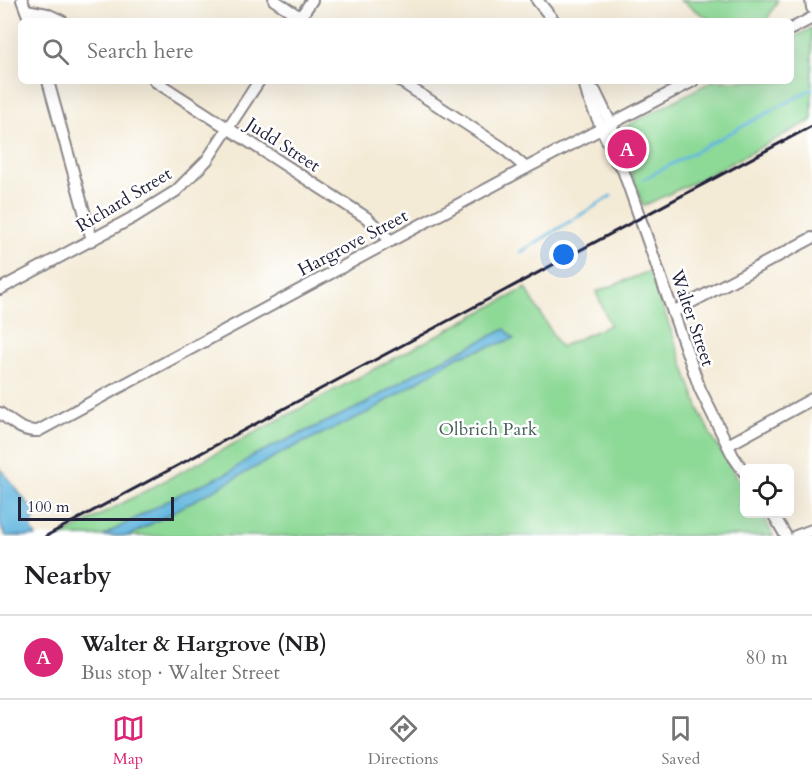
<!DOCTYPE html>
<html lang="en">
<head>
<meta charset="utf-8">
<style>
  :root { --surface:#fff; --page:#f2f2f2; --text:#202124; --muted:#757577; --line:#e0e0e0; --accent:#db2777 }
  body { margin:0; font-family:Cardo,serif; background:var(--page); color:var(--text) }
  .controls { position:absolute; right:18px; bottom:18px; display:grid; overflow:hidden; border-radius:9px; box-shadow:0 6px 24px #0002 }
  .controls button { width:54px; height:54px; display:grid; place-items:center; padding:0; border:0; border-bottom:2px solid var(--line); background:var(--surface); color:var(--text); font:30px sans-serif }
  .scale { position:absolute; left:18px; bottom:15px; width:156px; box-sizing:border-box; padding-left:6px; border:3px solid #22223b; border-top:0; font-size:16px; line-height:21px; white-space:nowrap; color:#22223b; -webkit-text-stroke:4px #fff; paint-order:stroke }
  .you { position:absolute; left:564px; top:255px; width:21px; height:21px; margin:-15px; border:4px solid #fff; border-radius:50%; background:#1a73e8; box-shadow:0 0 0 9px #1a73e833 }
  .badge { display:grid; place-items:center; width:39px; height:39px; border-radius:50%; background:var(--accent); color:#fff; font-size:20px; font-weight:700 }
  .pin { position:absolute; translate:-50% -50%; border:3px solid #fff; box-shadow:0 2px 6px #0006 }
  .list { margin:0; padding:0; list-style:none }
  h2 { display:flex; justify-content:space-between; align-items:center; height:78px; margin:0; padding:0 24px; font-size:26px }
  h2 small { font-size:20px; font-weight:400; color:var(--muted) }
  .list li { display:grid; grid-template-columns:39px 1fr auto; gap:18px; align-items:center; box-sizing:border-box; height:84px; padding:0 24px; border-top:2px solid var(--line) }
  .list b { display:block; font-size:22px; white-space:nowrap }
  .list p { margin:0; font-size:20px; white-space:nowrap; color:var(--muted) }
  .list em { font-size:20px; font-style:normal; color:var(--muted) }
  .icon { flex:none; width:33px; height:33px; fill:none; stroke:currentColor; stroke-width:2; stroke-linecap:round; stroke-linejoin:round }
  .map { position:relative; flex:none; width:812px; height:536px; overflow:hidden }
  .search { position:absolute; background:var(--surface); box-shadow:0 6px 24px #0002; left:18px; right:18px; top:18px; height:66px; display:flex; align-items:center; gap:15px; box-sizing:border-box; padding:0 21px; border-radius:9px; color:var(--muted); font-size:22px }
  .sheet { height:162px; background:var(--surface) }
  nav { display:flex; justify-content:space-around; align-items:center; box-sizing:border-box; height:84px; border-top:2px solid var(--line); background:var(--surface); font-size:16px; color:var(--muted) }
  nav a { display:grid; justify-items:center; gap:3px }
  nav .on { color:var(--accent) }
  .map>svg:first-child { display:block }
  .green { fill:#8dd996; stroke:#587e68; stroke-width:1.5 }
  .water { fill:#63b7df; stroke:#426c8d; stroke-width:1.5 }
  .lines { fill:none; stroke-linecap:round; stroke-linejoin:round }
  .stream { stroke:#63b7df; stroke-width:3 }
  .minor-casing { stroke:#8b8689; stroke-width:14 }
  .minor { stroke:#fff; stroke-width:10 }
  .rail { stroke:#22223b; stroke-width:3 }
  .labels { text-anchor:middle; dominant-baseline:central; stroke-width:5; stroke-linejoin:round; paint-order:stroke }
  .street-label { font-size:18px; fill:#22223b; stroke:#fff }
  .park-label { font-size:18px; fill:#47625b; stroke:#fff }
</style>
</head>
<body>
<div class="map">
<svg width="812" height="536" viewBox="0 0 812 536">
  <rect width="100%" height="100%" fill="#fff"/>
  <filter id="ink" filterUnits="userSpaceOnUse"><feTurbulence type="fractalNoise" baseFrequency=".0167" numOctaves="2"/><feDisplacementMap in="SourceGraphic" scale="12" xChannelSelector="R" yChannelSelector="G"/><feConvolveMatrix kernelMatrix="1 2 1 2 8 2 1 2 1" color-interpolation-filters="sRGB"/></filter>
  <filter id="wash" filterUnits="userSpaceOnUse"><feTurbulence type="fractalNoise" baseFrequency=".008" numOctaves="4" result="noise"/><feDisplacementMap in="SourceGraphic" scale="24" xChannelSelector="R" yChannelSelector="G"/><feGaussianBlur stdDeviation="1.35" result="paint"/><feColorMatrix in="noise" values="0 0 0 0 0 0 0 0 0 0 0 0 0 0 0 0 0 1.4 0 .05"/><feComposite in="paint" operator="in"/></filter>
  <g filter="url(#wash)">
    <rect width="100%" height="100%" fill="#f4ebd7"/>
    <g class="green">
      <polygon points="680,0 778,0 766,21 712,21"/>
      <polygon points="812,28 812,120 707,176 643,206 619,138 620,132 623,128 712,81 791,81 791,39"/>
      <polygon points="650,271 701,415 713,439 744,488 744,514 762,514 773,536 61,536 526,288 560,347 610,325 596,292"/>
    </g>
    <g class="water">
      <polygon points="505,329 514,339 457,357 369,412 289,449 129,536 103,536 180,494 230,472 252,456 365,404 414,374"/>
      <polygon points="0,468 36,514 31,528 36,536 6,536 0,526"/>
    </g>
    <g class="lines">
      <g class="stream">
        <polyline points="644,179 812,89"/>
        <polyline points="521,252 611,196"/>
      </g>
    </g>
  </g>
  <g filter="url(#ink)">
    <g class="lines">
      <g class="minor-casing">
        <g id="minor">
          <polyline points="22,0 30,21"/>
          <polyline points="274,0 306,21"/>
          <polyline points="537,0 554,21"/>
          <polyline points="811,0 812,8"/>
          <polyline points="26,10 47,14 62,21"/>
          <polyline points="298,21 312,0"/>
          <polyline points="791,29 812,18"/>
          <polyline points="48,81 92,240"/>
          <polyline points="155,81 367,218 391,241"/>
          <polyline points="400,81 503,148 526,168"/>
          <polyline points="584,81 588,97 616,161 622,167 700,389 733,456 744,472"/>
          <polyline points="586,86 595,91 611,124 624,157 622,167"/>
          <polyline points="0,289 134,217 176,191 207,160 259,81"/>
          <polyline points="673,312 812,238"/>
          <path d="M0,413C12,422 22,432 38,431L526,168L693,81"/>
          <polyline points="728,445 812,399"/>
          <polyline points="773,514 786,536"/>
          <polyline points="796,536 812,530"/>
        </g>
      </g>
      <use href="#minor" class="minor"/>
      <polyline class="rail" points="46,536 812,126"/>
    </g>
  </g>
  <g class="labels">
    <g class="street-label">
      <text transform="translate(283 145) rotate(33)">Judd Street</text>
      <text transform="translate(124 200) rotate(-31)">Richard Street</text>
      <text transform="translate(353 243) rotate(-28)">Hargrove Street</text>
      <text transform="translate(692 318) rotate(71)">Walter Street</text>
    </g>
    <g class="park-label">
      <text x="488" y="429">Olbrich Park</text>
    </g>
  </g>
</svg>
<div class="controls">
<button><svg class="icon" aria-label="locate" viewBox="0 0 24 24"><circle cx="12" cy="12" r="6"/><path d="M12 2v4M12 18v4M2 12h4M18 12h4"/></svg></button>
</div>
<div class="scale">100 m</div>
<div class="you"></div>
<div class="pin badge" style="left:627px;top:149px">A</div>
<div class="search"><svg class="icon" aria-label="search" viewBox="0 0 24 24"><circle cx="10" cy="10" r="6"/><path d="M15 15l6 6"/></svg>Search here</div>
</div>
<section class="sheet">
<h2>Nearby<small></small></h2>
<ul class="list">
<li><span class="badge">A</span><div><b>Walter &amp; Hargrove (NB)</b><p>Bus stop · Walter Street</p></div><em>80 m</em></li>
</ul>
</section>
<nav>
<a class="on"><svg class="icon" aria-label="map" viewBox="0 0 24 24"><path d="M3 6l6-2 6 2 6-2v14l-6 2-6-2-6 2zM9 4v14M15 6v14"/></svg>Map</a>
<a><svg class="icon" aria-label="directions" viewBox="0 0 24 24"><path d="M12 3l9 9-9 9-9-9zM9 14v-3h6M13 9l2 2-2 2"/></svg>Directions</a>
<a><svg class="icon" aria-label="saved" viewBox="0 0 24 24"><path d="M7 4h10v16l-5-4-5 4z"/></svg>Saved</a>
</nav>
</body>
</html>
